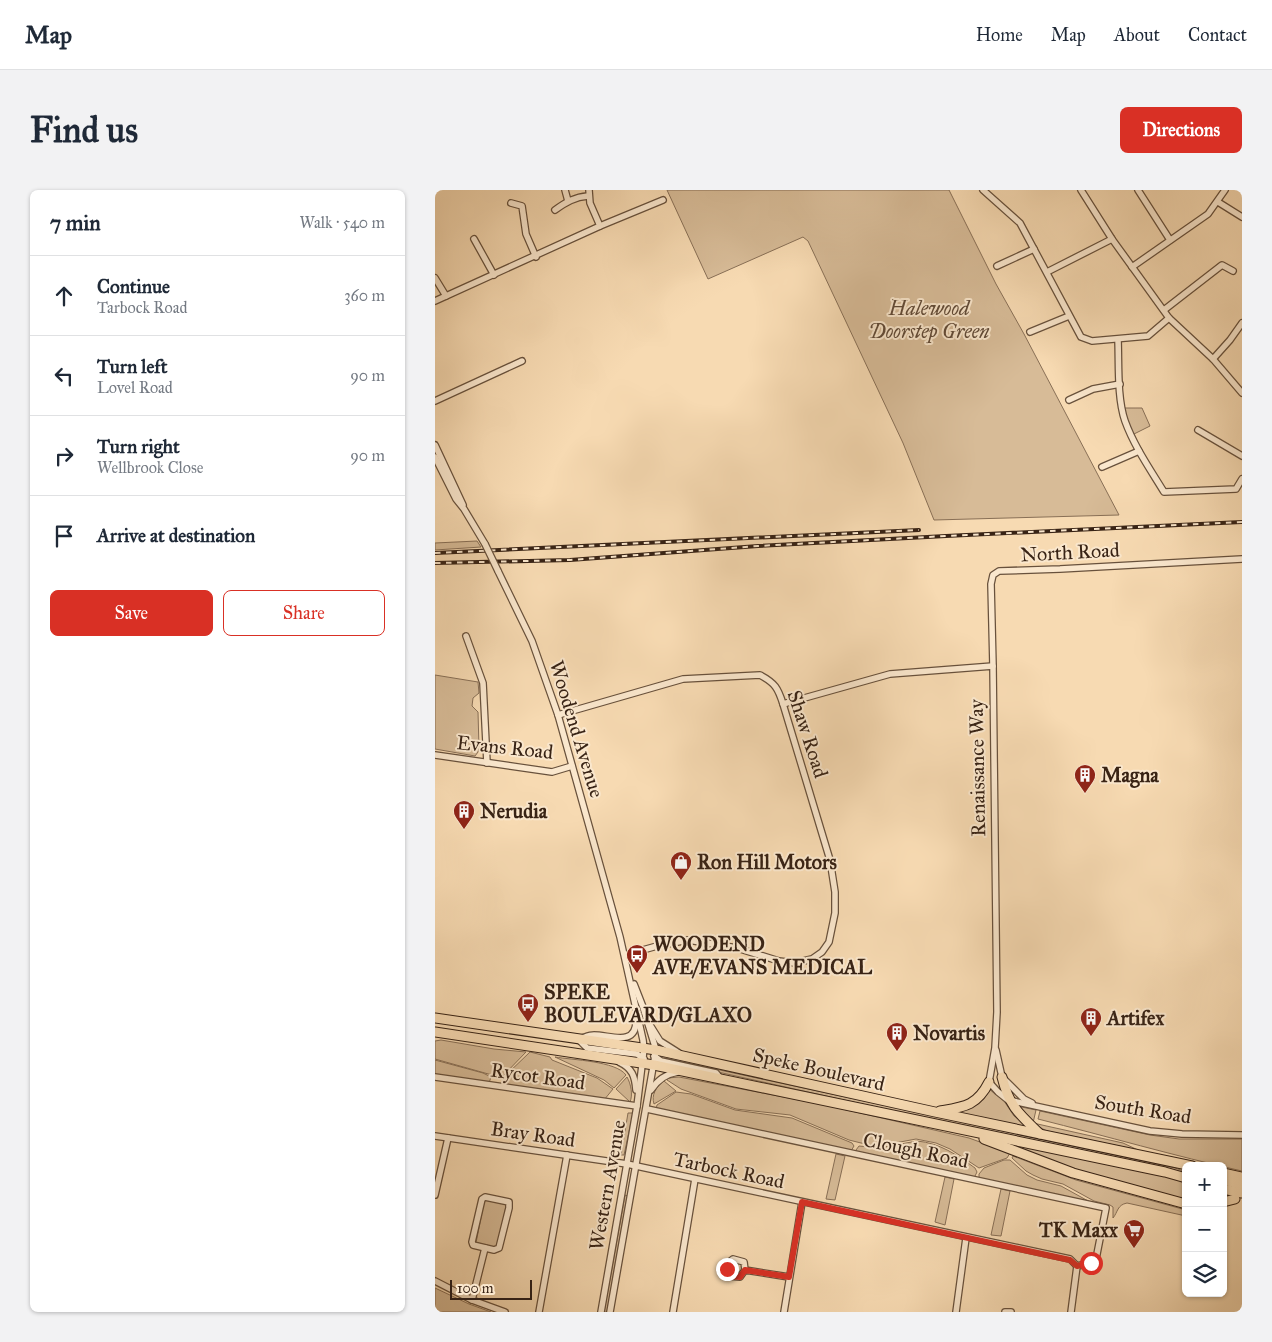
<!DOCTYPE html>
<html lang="en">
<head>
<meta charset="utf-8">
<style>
  :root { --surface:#fff; --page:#f2f2f3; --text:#1f2937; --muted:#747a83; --line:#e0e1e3; --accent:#d93025 }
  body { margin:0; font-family:"IM FELL Great Primer",serif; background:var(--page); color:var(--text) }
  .controls { position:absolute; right:15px; bottom:15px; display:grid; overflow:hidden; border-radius:8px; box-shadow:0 1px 4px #0004 }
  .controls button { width:45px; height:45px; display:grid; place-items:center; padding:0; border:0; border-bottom:1px solid var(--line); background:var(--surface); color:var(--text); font:25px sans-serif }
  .scale { position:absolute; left:15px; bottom:12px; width:82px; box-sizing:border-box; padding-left:5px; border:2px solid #382315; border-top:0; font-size:14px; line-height:18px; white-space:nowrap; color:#382315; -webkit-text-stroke:4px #fae7cd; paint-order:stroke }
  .stop { position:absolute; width:15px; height:15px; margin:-11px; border:4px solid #d93025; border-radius:50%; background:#fff }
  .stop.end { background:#d93025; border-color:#fff; box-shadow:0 1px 5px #0008 }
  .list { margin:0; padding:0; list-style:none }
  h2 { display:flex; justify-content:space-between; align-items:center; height:65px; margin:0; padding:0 20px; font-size:21px }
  h2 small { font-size:16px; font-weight:400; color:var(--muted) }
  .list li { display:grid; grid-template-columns:32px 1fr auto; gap:15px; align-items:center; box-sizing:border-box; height:80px; padding:0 20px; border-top:1px solid var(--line) }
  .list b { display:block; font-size:19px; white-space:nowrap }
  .list p { margin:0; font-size:16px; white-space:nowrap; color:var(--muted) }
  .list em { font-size:16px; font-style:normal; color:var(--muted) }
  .actions { display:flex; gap:10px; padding:15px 20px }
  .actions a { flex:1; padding:11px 0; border:1px solid var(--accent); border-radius:8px; text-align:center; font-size:18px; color:var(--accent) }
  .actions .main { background:var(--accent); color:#fff }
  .icon { flex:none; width:28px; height:28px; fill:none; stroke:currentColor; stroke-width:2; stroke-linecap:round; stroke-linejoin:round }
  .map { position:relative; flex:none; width:807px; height:1122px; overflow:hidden; border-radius:8px }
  header { display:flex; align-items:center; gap:30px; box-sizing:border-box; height:70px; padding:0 25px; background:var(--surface); border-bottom:1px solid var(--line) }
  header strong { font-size:24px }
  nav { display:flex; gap:28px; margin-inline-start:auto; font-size:18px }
  .intro { display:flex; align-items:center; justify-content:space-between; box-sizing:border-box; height:120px; padding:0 30px }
  h1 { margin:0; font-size:35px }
  .button { padding:12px 22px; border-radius:8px; background:var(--accent); color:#fff; font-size:18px; font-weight:700 }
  main { display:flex; gap:30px; padding:0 30px }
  aside { flex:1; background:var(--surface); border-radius:8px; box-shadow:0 1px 4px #0004 }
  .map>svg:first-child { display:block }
  .green { fill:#d7bb97; stroke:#886f56 }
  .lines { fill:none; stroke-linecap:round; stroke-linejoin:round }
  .minor-casing { stroke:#68513c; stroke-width:8 }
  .highway-casing { stroke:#382315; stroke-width:11 }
  .minor { stroke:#fae7cd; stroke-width:5.5 }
  .highway { stroke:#f7dab2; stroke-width:9 }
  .rail-casing { stroke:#382315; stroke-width:4 }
  .rail { stroke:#fae7cd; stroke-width:2; stroke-dasharray:5.5; stroke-linecap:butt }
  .minor-bridge-casing { stroke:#68513c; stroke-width:8; stroke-linecap:butt }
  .minor-bridge { stroke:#fae7cd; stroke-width:5.5 }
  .route { stroke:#d93025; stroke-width:6 }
  .labels { text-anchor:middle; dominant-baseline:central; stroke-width:4; stroke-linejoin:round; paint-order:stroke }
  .park-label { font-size:20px; font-style:italic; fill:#604936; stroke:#fae7cd }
  .street-label { font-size:20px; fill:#382315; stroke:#fae7cd }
  .poi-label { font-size:20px; font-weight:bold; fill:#382315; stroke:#fae7cd; text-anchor:start }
</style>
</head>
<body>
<header>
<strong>Map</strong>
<nav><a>Home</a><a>Map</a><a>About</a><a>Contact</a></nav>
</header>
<div class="intro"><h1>Find us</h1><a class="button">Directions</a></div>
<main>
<aside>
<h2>7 min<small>Walk · 540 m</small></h2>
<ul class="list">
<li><svg class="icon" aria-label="ahead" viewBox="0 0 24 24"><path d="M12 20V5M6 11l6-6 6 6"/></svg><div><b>Continue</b><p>Tarbock Road</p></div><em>360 m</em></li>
<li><svg class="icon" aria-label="left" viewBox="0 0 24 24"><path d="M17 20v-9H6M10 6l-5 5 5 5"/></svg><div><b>Turn left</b><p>Lovel Road</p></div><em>90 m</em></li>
<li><svg class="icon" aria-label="right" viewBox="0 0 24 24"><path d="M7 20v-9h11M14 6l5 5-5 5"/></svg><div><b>Turn right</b><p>Wellbrook Close</p></div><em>90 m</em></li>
<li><svg class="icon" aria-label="arrive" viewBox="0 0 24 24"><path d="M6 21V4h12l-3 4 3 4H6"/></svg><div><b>Arrive at destination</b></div></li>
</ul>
<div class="actions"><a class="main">Save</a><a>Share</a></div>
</aside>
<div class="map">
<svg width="807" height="1122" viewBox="0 0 807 1122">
  <rect width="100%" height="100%" fill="#f7dab2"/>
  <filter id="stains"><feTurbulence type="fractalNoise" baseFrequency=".004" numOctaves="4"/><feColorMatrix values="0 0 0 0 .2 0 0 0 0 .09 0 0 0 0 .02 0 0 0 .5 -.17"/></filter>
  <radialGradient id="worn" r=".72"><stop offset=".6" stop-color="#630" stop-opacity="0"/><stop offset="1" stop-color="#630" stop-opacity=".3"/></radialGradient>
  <g class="green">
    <polygon points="232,0 514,0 561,94 589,144 684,325 499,330 468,253 373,51 368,47 273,89"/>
    <polygon points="687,218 707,218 715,236 697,245"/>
    <polygon points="42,351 46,357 0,360 0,353"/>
    <polygon points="0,485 43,492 44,503 38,508 37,516 43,522 44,558 43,562 40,566 0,559"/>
    <polygon points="6,850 59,859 91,862 67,887 64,887 0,869 0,851"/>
    <polygon points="95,862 115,867 117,870 162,888 178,899 169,910 71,896 70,886"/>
    <path d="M120,867C137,870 181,871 191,885L179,898L169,890Z"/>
    <polygon points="229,868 740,978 751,982 751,986 229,870"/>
    <polygon points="0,870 48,883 56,887 54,893 0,885"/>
    <path d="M192,887C196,894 198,905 195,912L181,899Z"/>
    <polygon points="244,887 390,915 534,948 575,963 572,968 544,978 515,959 501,953 481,949 444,956 426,953 414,950 355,925 301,919 246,899 232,890 233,888"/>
    <path d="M229,891L241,901L219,914C216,905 221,897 229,891Z"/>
    <polygon points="554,899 569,911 579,926 599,941 520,924 533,918"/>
    <polygon points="241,902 256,904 300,920 357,928 417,953 419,956 416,961 221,919 222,915"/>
    <polygon points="577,915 601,920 598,933 688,953 703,960 612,941 594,932"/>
    <path d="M605,921L715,945L744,949H807V981C740,966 671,946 603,929Z"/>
    <polygon points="193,923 198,923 189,965 186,965"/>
    <polygon points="559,949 727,985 751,992 751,1010 665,989"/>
    <path d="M482,951C505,953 522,965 540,978L542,982L539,988L422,962L421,960L424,956L444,958Z"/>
    <polygon points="401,964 410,966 400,1010 391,1009"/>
    <path d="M578,966L641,990L751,1020V1026L692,1013C682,1015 683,1022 678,1028V1017L675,1015L659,1011L628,994L607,989L598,985L591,981L577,968Z"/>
    <polygon points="569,970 575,970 592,985 602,990 626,996 655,1012 544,989 544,984 549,978"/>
    <polygon points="510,987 519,989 510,1035 500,1032"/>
    <polygon points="566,999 575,1001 566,1046 556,1045"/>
    <polygon points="190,1005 193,1006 172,1122 169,1122"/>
    <polygon points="51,1009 69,1013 71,1016 63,1054 61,1057 57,1058 41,1053 49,1012"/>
    <polygon points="0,1098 34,1114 56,1122 0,1122"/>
  </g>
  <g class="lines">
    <g class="minor-casing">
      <g id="minor">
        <polyline points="130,0 133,11"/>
        <polyline points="154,0 155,13 165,36"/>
        <polyline points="548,0 585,33 646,147 657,151 713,146 734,128"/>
        <polyline points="646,0 677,49 734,128 778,169 807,203"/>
        <polyline points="703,0 735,50"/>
        <polyline points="783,12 807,27"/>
        <polyline points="76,13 87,16 91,44 101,67"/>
        <path d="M120,20C131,12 140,7 153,6"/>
        <polyline points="39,49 59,85"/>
        <polyline points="562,76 599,59"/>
        <polyline points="697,77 773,24 790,0"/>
        <polyline points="612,82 677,49"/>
        <polyline points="0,88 11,106"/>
        <polyline points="0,111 165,36 228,10"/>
        <polyline points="729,120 787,75 798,81"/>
        <polyline points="595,142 634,126"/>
        <path d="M683,150C684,174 682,208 690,231C699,256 715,279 729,302L801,299L807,289"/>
        <polyline points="778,169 795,150 807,133"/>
        <polyline points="634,210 658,199 685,194"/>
        <polyline points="0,211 87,171"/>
        <polyline points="763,240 807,266"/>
        <polyline points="0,255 28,315"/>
        <polyline points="0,267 21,309 29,319 50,354"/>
        <polyline points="667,277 704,261"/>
        <polyline points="63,381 97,451 123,525 185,747 208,850 209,859 202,916 166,1122"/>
        <polyline points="31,446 48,493 52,573"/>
        <polyline points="558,476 556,394 558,385 564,381 625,379 807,369"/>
        <polyline points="348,514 455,484 558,476 562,822 560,858 554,892 563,902 573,910 715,941 747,944 807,945"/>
        <path d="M123,525L248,489L325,485C340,493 343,498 348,514L395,670L400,702V723L394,752L387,762L377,769L360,773L344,771L302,758L253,750L222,756L190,765"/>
        <polyline points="0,565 117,582 137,576"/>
        <path d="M201,831C201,857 175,845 159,845C154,845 148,848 143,849L152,858L202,864L209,869"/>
        <polyline points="215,835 225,851 244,863"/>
        <polyline points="561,860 567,887 589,909 597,913"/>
        <polyline points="219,866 226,871 281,883 286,889"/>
        <path d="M184,872C197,878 200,886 201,900"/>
        <polyline points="0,887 202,916"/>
        <path d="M216,900C223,889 231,884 243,882"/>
        <polyline points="212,919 671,1018 661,1069 656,1073 642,1076"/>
        <polyline points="0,946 192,974 635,1069 642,1076"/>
        <polyline points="0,1005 13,948"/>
        <polygon points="50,1007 74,1012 74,1018 64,1058 59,1060 38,1055 37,1052 47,1009"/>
        <polyline points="310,1080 309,1072 298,1069 293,1073 292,1083 294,1086 305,1087 310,1080 354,1087"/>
        <polyline points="0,1091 37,1110 70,1122"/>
        <polyline points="37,1110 50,1058"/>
        <polyline points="104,1122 132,965"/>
        <polyline points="175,1122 221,860 208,817 199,794"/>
        <polyline points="238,1122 260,989"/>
        <polyline points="349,1122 367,1012"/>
        <polyline points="521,1122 531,1048"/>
        <polyline points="570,1122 576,1122"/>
        <polyline points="636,1122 642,1076"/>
      </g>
    </g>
    <g class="highway-casing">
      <g id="highway">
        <polyline points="0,828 221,860 500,922 757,976"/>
        <polyline points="0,842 219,875 730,982 751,988"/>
        <path d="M567,887C574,916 584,924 605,944"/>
        <path d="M505,921C529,917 542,916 554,892"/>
        <polyline points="549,949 638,983 751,1014"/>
        <polyline points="788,983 807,987"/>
        <polyline points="788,990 807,995"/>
        <polyline points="788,999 807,1003"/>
        <polyline points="788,1012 800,1009"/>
      </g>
    </g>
    <use href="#minor" class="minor"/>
    <use href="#highway" class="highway"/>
    <g class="rail-casing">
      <g id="rail">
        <polyline points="0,363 484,340"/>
        <polyline points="0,373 135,370 323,356 511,346 807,332"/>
      </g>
    </g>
    <use href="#rail" class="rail"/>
    <g class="minor-bridge-casing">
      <polyline id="minor-bridge" points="50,354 63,381"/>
    </g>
    <use href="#minor-bridge" class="minor-bridge"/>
  </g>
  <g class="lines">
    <polyline class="route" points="292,1079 292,1083 294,1086 305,1087 310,1080 354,1087 367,1012 635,1070 642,1076 656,1073"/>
  </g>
  <defs>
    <g id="building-pin" transform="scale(1.125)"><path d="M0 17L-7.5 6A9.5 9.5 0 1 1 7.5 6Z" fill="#8f2418" stroke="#fae7cd"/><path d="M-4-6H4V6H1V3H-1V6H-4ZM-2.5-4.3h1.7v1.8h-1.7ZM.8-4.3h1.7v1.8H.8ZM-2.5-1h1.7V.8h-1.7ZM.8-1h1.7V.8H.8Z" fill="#fff"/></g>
    <g id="shop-pin" transform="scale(1.125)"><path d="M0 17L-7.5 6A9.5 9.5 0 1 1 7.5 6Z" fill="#8f2418" stroke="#fae7cd"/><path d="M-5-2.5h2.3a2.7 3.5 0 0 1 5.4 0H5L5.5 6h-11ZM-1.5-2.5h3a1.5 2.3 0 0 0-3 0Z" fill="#fff"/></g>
    <g id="bus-pin" transform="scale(1.125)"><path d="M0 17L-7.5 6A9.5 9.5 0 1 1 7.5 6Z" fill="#8f2418" stroke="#fae7cd"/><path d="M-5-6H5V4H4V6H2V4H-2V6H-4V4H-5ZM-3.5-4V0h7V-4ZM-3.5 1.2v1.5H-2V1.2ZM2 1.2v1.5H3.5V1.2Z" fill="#fff"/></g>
    <g id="supermarket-pin" transform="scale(1.125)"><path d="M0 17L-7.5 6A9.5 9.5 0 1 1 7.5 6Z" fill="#8f2418" stroke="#fae7cd"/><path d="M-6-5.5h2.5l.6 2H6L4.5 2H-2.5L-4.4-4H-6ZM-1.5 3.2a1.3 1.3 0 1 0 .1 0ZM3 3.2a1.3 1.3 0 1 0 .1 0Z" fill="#fff"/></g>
  </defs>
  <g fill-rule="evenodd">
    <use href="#building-pin" x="650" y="585"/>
    <use href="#building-pin" x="29" y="621"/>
    <use href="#shop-pin" x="246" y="672"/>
    <use href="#bus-pin" x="202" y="765"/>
    <use href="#bus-pin" x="93" y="814"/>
    <use href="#building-pin" x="656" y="828"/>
    <use href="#building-pin" x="462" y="843"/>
    <use href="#supermarket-pin" x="699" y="1040"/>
  </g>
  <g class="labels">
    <g class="park-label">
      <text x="494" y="118">Halewood<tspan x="494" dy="23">Doorstep Green</tspan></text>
    </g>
    <g class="street-label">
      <text transform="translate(635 362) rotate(-3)">North Road</text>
      <text transform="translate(142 539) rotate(73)">Woodend Avenue</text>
      <text transform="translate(373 544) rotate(72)">Shaw Road</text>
      <text transform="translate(70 557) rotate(6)">Evans Road</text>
      <text transform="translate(542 578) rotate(-91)">Renaissance Way</text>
      <text transform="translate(384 879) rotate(13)">Speke Boulevard</text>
      <text transform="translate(103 886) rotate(8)">Rycot Road</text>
      <text transform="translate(708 919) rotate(9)">South Road</text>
      <text transform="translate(98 944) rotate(8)">Bray Road</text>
      <text transform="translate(481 960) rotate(12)">Clough Road</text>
      <text transform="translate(294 980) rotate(12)">Tarbock Road</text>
      <text transform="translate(172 995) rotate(-80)">Western Avenue</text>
    </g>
    <g class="poi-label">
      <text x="666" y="585">Magna</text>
      <text x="45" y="621">Nerudia</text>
      <text x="262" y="672">Ron Hill Motors</text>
      <text x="218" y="754">WOODEND<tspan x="218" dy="23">AVE/EVANS MEDICAL</tspan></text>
      <text x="109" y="802">SPEKE<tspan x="109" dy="23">BOULEVARD/GLAXO</tspan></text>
      <text x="672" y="828">Artifex</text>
      <text x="478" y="843">Novartis</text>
      <text x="683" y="1040" text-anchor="end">TK Maxx</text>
    </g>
  </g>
  <rect width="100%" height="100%" filter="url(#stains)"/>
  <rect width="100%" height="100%" fill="url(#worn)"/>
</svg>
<div class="controls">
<button>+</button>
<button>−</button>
<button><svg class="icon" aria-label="layers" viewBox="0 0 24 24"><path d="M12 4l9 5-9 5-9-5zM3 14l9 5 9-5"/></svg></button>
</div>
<div class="scale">100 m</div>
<div class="stop" style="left:656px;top:1073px"></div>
<div class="stop end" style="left:292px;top:1079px"></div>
</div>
</main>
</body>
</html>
